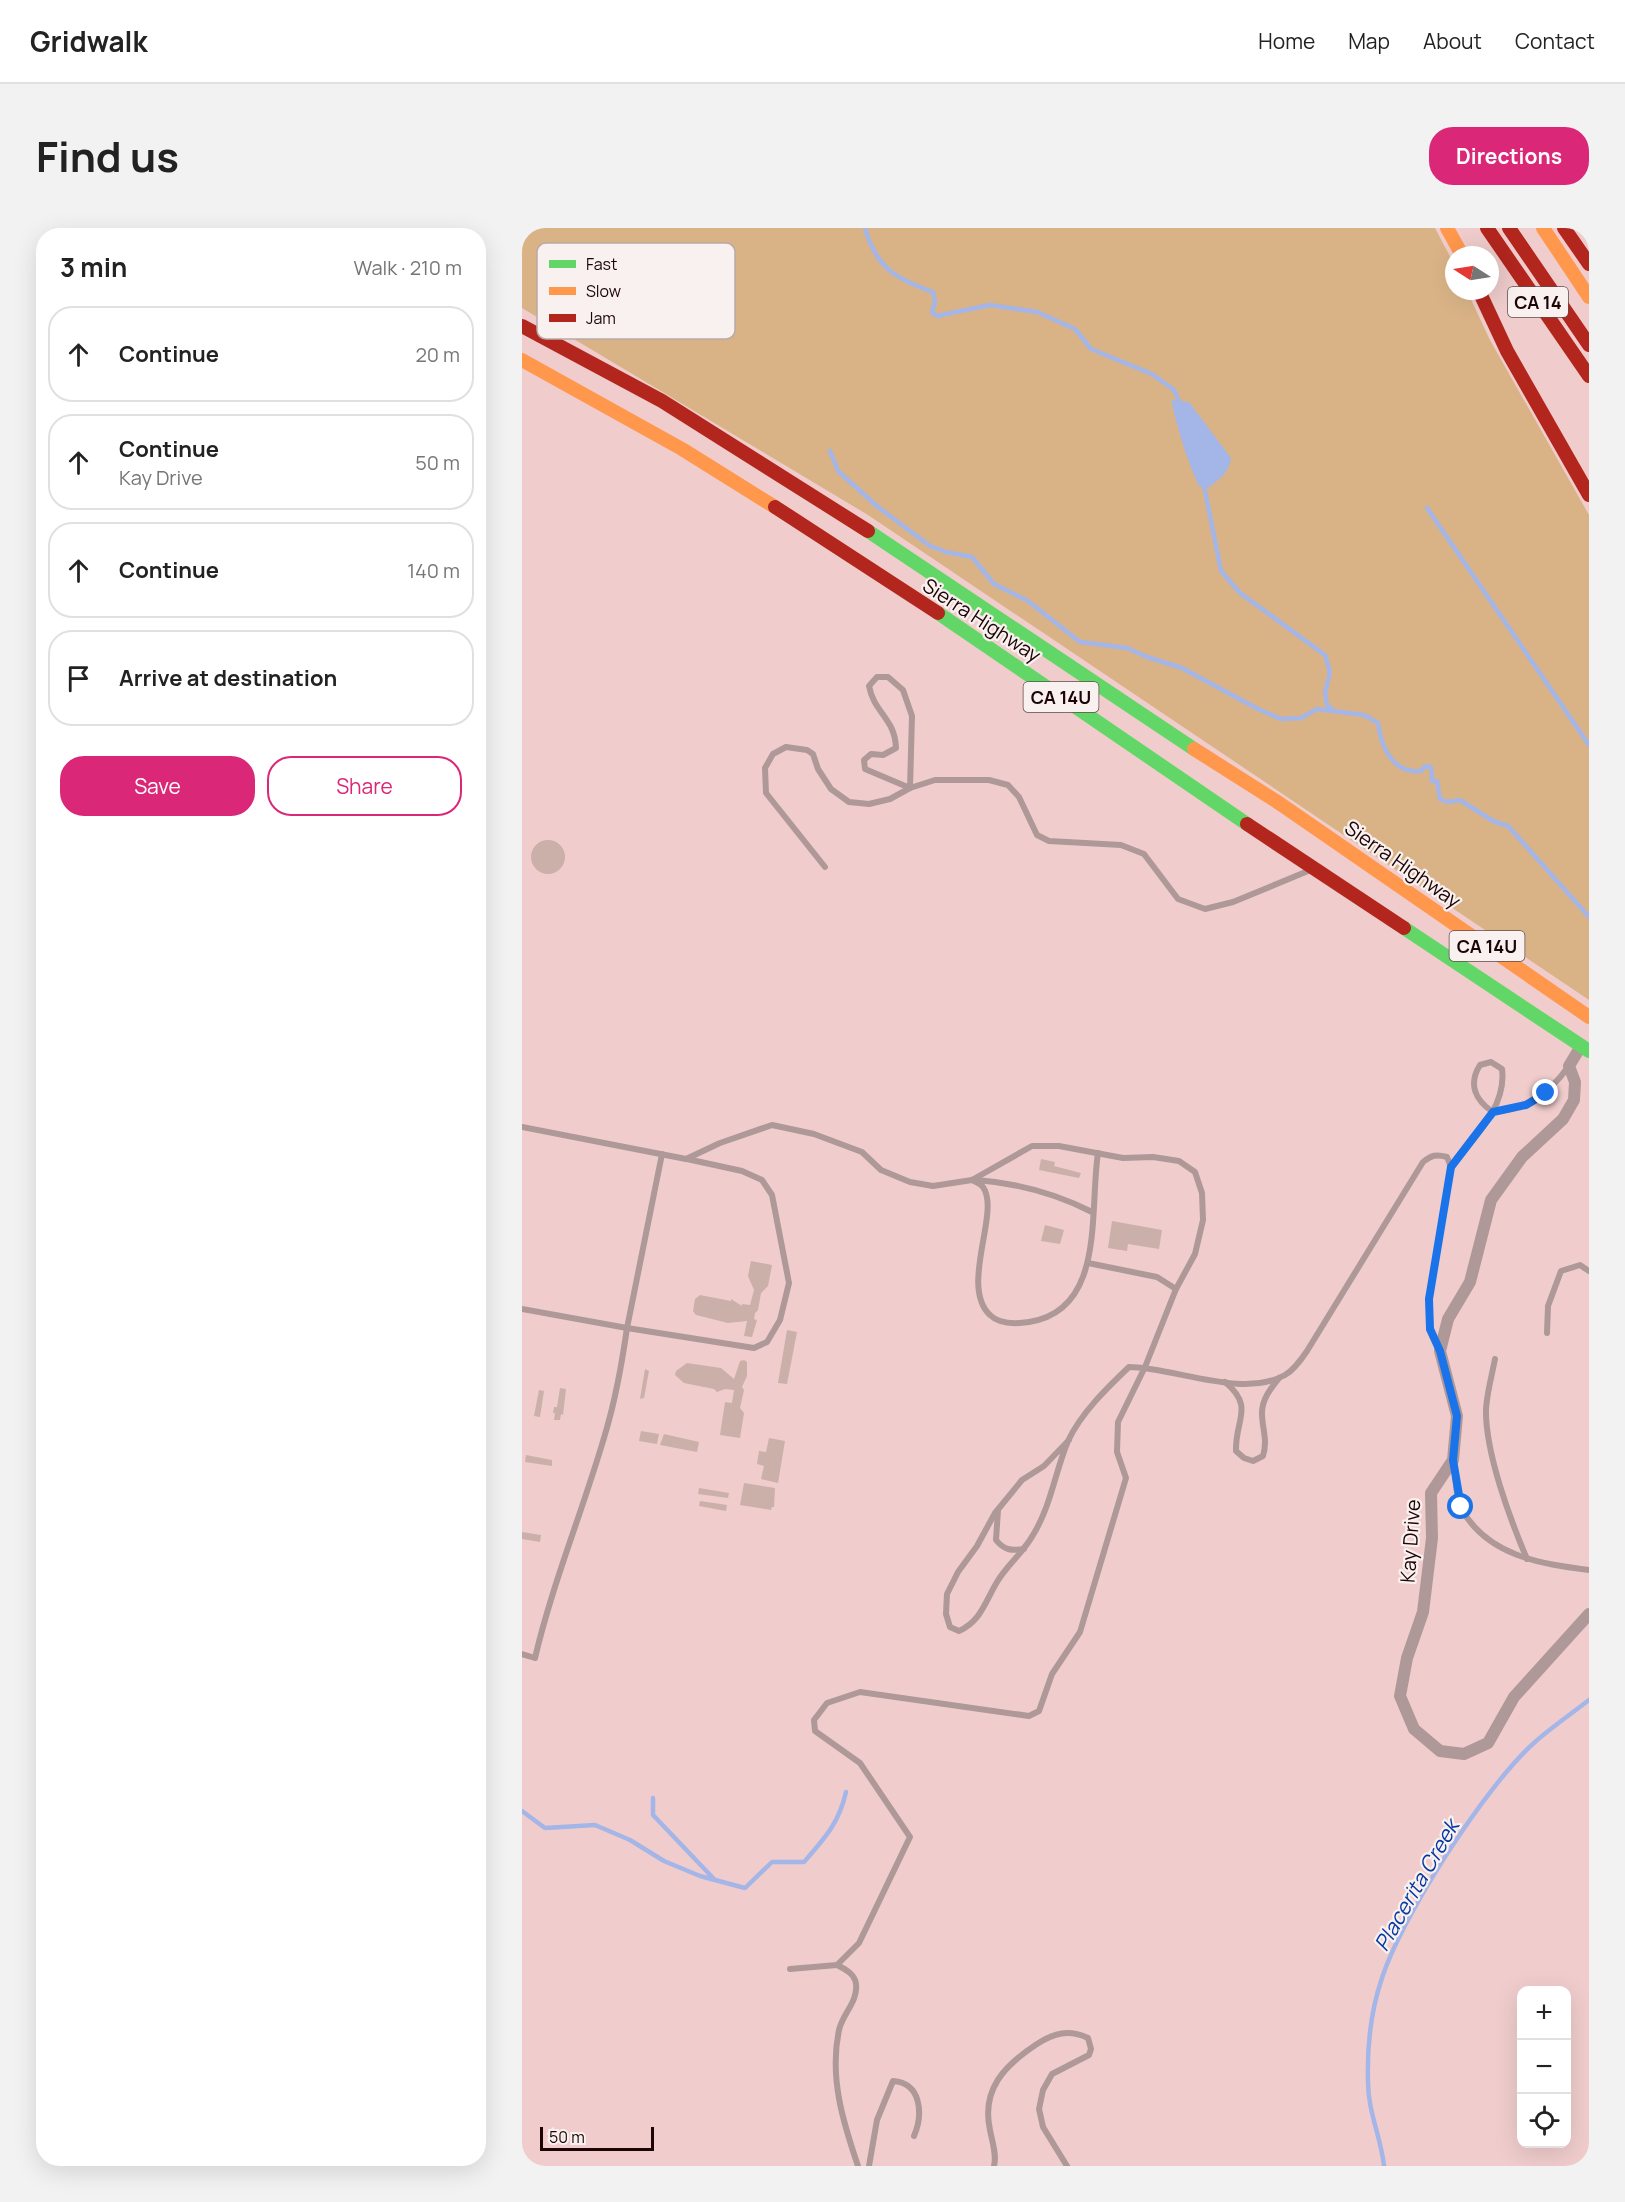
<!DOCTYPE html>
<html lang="en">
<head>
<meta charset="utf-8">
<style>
  :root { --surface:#fff; --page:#f2f2f2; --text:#222; --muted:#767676; --line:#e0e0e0; --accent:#db2777 }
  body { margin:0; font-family:Manrope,sans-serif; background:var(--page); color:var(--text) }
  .controls { position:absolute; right:18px; bottom:18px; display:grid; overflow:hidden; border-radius:12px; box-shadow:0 6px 24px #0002 }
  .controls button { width:54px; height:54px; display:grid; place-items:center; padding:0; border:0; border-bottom:2px solid var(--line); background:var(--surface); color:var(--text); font:30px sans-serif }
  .compass { position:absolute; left:923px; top:18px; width:54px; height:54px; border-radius:50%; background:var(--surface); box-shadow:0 6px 24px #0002; rotate:282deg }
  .scale { position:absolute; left:18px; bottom:15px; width:114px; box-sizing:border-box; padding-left:6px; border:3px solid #1d0505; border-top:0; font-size:16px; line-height:21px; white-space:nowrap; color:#1d0505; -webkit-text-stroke:4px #f9f1f0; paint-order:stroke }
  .stop { position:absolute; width:18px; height:18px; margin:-14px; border:4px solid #1a73e8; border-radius:50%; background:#fff }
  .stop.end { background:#1a73e8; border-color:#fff; box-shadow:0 2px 6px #0008 }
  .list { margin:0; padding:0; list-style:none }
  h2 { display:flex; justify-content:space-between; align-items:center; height:78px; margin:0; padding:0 24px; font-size:26px }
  h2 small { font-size:20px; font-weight:400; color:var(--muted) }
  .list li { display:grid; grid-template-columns:39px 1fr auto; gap:18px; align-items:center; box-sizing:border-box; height:96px; margin:0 12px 12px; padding:0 12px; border:2px solid var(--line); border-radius:24px }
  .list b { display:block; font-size:22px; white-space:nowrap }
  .list p { margin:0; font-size:20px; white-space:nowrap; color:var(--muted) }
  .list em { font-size:20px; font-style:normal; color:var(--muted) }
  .actions { display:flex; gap:12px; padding:18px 24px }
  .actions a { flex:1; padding:14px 0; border:2px solid var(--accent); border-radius:24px; text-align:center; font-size:21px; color:var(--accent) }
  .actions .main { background:var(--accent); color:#fff }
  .icon { flex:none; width:33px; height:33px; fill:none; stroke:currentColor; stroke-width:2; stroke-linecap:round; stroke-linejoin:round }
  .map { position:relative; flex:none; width:1067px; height:1938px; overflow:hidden; border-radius:24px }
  header { display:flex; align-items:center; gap:36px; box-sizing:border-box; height:84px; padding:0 30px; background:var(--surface); border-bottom:2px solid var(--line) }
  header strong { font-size:28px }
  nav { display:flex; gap:33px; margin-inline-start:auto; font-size:21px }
  .intro { display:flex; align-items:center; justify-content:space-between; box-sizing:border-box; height:144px; padding:0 36px }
  h1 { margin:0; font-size:42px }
  .button { padding:15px 27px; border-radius:24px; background:var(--accent); color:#fff; font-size:21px; font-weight:700 }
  main { display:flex; gap:36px; padding:0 36px }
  aside { flex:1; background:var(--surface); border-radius:24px; box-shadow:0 6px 24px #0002 }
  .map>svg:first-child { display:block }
  .green { fill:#d9b386 }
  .water { fill:#a4b5e8 }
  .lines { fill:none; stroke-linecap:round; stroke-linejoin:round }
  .stream { stroke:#a4b5e8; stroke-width:4.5 }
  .building { fill:#cbafa9 }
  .lane { stroke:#ae9998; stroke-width:6 }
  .street { stroke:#ae9998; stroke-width:12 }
  .fast { stroke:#63d668; stroke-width:14 }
  .slow { stroke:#ff974d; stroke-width:14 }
  .jam { stroke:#b3261e; stroke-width:14 }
  .route { stroke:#1a73e8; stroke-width:8 }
  .labels { text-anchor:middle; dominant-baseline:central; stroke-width:4.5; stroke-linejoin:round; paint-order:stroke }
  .shield { fill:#f9f1f0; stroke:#5f4c4c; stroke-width:1.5 }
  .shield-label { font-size:18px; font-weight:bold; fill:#1d0505 }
  .street-label { font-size:20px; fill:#1d0505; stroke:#f9f1f0 }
  .water-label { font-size:21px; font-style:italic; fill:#0639a1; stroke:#f9f1f0 }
  .key { fill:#f9f1f0; stroke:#b7aaaa; stroke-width:1.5 }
  .key-label { font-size:16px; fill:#1d0505 }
</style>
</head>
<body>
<header>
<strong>Gridwalk</strong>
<nav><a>Home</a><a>Map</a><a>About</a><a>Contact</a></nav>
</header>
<div class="intro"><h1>Find us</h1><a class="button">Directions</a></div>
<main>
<aside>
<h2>3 min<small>Walk · 210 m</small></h2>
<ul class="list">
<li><svg class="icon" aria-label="ahead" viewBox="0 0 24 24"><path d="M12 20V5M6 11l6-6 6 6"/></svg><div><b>Continue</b></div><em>20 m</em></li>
<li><svg class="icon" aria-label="ahead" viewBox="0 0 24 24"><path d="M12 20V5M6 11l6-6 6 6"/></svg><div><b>Continue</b><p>Kay Drive</p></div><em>50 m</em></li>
<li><svg class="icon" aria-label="ahead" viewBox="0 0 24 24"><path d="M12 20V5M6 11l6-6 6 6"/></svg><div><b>Continue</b></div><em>140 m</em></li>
<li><svg class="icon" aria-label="arrive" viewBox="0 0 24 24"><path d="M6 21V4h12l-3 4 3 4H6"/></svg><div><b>Arrive at destination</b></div></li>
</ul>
<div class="actions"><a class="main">Save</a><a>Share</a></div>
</aside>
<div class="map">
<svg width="1067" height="1938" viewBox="0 0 1067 1938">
  <rect width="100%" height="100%" fill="#f0cdcc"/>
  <polygon class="green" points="0,0 913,0 932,36 932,63 945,63 968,112 1067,287 1067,772 346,287 0,80"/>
  <path class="water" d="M649,172L667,174L709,230C706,247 698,250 686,260L677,258C664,230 656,202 649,172Z"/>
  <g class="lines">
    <g class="stream">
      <path d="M343,0C354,40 374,51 411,64L413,74L410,84L415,88L468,77L515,84L553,101L569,121L630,146L652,162L658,176"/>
      <path d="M308,223L316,243L356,279L408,318L424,324L450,329L472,356L506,373L558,414L605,420L625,429L660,440L736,481L759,491L779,490L795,481L842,487L856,495C859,518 870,546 899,543L903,538L909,539L910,553H915L918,571L926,574L938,572L971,593L986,598L1067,689"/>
      <polyline points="681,253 699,343 718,365 803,427 808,444 803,465 805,477 811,482"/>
      <polyline points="905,280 1067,517"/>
      <polyline points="131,1570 131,1587 192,1651"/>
      <path d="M0,1583L23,1600L73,1597L108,1612L142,1633L178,1648L223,1660L250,1634H282C303,1610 317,1595 324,1564"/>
      <path d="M862,1938C859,1909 846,1884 846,1854C845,1820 849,1782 860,1750C880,1688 964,1557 1013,1514C1030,1499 1049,1486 1067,1472"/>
    </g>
  </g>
  <g class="building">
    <circle cx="26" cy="629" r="17"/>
    <polygon points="519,931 533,934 532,938 559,945 557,950 517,942"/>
    <polygon points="590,993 640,1002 637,1021 606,1016 605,1023 586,1020"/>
    <polygon points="523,997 542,1002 538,1016 519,1013"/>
    <polygon points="229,1033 250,1037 246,1058 239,1065 236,1082 233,1085 232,1091 235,1092 230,1109 222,1108 225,1093 206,1095 174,1087 171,1083 173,1071 178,1067 209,1073 209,1071 220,1078 220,1076 228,1077 232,1062 226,1048"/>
    <polygon points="265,1102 275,1104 265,1156 256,1155"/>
    <polygon points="222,1132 225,1134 225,1148 220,1159 222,1162 218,1180 222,1185 218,1210 198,1207 203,1174 210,1175 212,1162 203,1161 195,1164 192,1161 162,1155 153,1147 154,1143 165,1135 199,1140 212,1151 218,1133"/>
    <polygon points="123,1141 127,1143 122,1170 118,1171"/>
    <polygon points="38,1160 44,1161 41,1187 39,1186 38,1192 32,1192 33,1185 31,1185 32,1179 35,1179"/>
    <polygon points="17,1162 22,1163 18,1189 12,1188"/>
    <polygon points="119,1203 137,1206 135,1216 117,1213"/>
    <polygon points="142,1206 177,1214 175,1224 138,1217"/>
    <polygon points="247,1210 263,1213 256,1255 239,1251 242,1238 235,1236 237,1223 244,1224"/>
    <polygon points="4,1227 30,1232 30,1238 3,1234"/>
    <polygon points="222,1255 253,1260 252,1279 250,1279 249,1282 218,1277"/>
    <polygon points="177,1260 207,1265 206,1270 176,1266"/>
    <polygon points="178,1273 205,1277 204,1283 177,1278"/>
    <polygon points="0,1304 19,1307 18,1314 0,1311"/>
  </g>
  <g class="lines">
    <g class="lane">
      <path d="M355,449H366L381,462L390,488L388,560L343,541L342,532L349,526L361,527L374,520C373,490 352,485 347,458Z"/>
      <polyline points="303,639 244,565 243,540 251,526 264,519 285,522 291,526 296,541 309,561 327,574 347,576 368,571 388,560 413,552 467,552 486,557 497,569 515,607 527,613 599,617 622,626 656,671 683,681 711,674 786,643"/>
      <polyline points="0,899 164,931 198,915 250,897 292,906 340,924 359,942 388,954 411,958 450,952 510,918 537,918 601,930 631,929 657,933 673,944 680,965 681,992 673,1026 654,1061 623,1139 596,1194 595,1224 604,1250 558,1404 530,1446 517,1483 507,1488 338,1464 305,1475 292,1492 293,1503 338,1535 388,1609 337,1715 315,1737 268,1741"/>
      <path d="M929,939C951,911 985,879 980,841L969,834L958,837C946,856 953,872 971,884C1004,881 1027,866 1046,839"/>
      <path d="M450,952C454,954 459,956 461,959C479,984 437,1058 468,1087C478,1097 494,1096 507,1094C584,1082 567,983 576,925"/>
      <path d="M454,952C495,955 533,965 570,984"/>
      <polyline points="566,1035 635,1049 654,1061"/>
      <polyline points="0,1081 105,1100 140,926"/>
      <polyline points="1025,1105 1026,1078 1039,1043 1058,1037 1067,1043"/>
      <path d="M973,1131C970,1147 965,1164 964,1181C963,1224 988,1291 1005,1331"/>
      <path d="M703,1154C733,1179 713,1191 714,1223L722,1230L731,1233L741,1228C746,1211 740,1201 740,1185C740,1171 749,1160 757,1150"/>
      <path d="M547,1212L522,1238L500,1252L473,1285L455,1318L436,1344L425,1366L424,1386L428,1399L437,1403C459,1393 463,1374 475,1354C485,1337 501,1325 511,1307C529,1278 533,1244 546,1213C559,1185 585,1160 607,1139C651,1139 721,1171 763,1147C772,1142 779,1132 785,1123L901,934C910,927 914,926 925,929L929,939L907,1071V1101L917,1119"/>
      <path d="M932,1235C934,1248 933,1269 939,1280C965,1328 1019,1336 1067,1342"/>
      <path d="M476,1282L474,1312C482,1322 489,1323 502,1321"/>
      <path d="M0,1426L13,1430C31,1353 62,1280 84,1203C94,1169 100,1135 105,1100L232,1120L245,1114L258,1092L267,1055L250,967L240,952L220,943L165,931"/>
      <path d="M315,1737C323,1741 333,1746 334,1756C336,1774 321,1785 317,1802C307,1849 321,1894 336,1938"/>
      <path d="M347,1938L355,1892L371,1853C400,1855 401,1887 392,1908"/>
      <path d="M472,1938C475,1927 470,1913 468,1902C459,1861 483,1837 515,1816C532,1805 547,1801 566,1810L569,1821L567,1827L530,1846L521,1862L517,1881L521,1899L545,1938"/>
    </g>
    <polyline class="street" points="1059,818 1047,838 1053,854 1052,872 1041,891 1000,929 969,972 948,1054 926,1091 918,1123 935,1188 931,1232 909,1265 910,1310 901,1384 885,1430 878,1468 892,1501 918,1523 942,1526 966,1515 992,1469 1067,1386"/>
    <g class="fast">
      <polyline points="346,303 672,521"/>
      <polyline points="416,385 725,596"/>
      <polyline points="882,700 1067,823"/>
    </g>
    <g class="slow">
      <polyline points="925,0 940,27"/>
      <polyline points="1021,0 1067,69"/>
      <polyline points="0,132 160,221 253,279"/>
      <polyline points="672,521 757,575 1067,789"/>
    </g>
    <g class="jam">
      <polyline points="965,0 1067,148"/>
      <polyline points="987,0 1067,117"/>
      <polyline points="1042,0 1067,36"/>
      <polyline points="957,63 985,123 1067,267"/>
      <polyline points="0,98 140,173 346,303"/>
      <polyline points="253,279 416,385"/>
      <polyline points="725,596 882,700"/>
    </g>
  </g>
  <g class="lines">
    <polyline class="route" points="939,1279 931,1232 935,1188 918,1123 908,1101 907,1071 929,939 971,884 1004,877 1024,865"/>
  </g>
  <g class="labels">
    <g class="shield">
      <rect x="986" y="59" width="60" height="30" rx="4.5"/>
      <rect x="501.5" y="454" width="75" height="30" rx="4.5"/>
      <rect x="927.5" y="703" width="75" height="30" rx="4.5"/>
    </g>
    <g class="shield-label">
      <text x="1016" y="74">CA 14</text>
      <text x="539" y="469">CA 14U</text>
      <text x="965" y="718">CA 14U</text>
    </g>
    <g class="street-label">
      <text transform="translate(460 392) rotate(33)">Sierra Highway</text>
      <text transform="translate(881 636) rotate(35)">Sierra Highway</text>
      <text transform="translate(888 1313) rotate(-86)">Kay Drive</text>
    </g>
    <g class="water-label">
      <text transform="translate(894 1657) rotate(-60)">Placerita Creek</text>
    </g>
  </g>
  <rect x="15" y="15" width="198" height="96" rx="9" class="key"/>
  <rect x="27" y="32" width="27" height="8" fill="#63d668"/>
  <rect x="27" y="59" width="27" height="8" fill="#ff974d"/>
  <rect x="27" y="86" width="27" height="8" fill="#b3261e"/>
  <g class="key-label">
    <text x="64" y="42">Fast</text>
    <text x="64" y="69">Slow</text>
    <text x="64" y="96">Jam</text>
  </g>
</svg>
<div class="controls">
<button>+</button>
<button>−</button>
<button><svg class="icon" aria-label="locate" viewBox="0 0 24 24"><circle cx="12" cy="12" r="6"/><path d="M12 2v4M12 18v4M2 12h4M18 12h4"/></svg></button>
</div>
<svg class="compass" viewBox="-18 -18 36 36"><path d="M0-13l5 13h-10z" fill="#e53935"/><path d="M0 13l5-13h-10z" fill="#767676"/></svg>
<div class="scale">50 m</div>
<div class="stop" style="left:939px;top:1279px"></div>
<div class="stop end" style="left:1024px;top:865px"></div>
</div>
</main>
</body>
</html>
